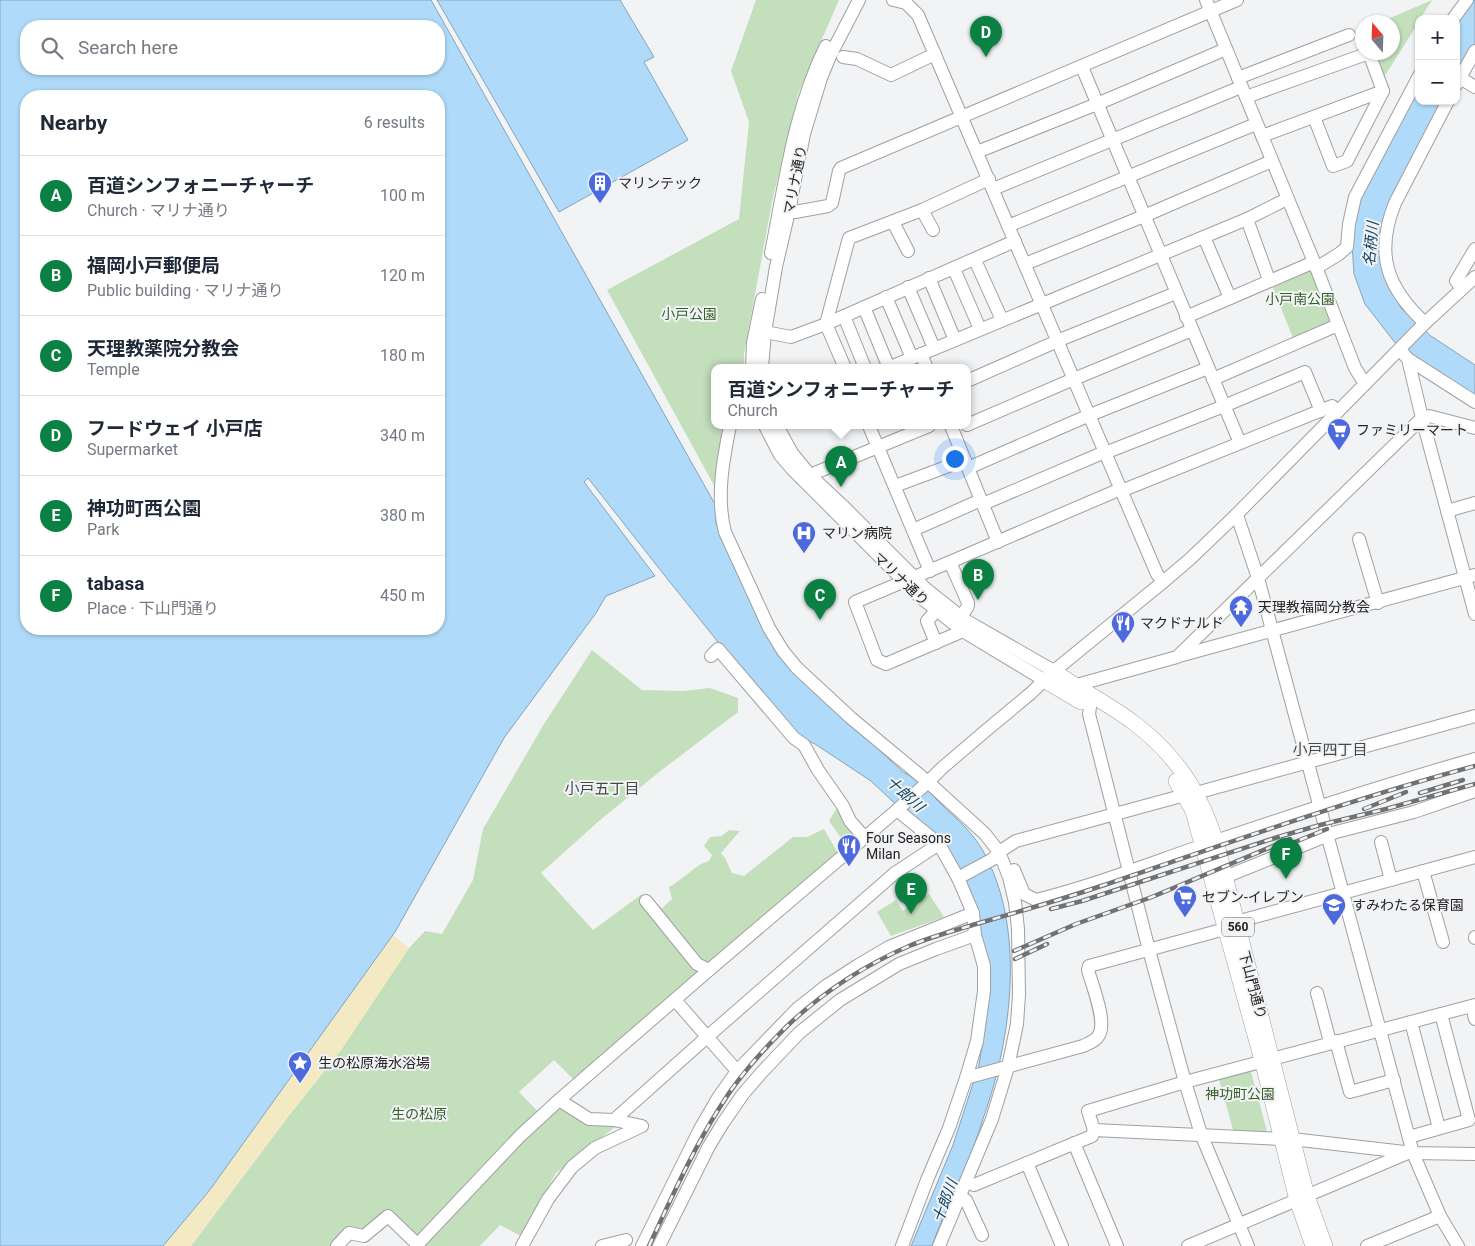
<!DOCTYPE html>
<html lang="en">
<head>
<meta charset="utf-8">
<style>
  :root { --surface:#fff; --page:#f2f2f3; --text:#1f2937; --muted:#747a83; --line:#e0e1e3; --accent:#0b8043 }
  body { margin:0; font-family:Roboto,"Noto Sans JP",sans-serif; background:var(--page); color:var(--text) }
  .controls { position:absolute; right:15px; top:15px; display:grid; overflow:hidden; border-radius:10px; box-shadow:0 1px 4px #0004 }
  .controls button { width:45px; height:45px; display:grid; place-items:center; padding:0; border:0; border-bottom:1px solid var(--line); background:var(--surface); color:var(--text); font:25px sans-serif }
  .compass { position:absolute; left:1355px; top:15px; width:45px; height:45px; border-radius:50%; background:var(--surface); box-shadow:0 1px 4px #0004; rotate:341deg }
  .you { position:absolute; left:954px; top:458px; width:18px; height:18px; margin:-12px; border:4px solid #fff; border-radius:50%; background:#1a73e8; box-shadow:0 0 0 8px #1a73e833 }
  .badge { display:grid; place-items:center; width:32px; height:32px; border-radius:50%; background:var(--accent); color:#fff; font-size:16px; font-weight:700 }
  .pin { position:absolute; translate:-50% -41px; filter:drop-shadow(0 1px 2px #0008) }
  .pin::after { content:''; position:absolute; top:26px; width:18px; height:15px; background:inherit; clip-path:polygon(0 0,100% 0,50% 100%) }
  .popup { position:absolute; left:711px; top:364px; width:260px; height:65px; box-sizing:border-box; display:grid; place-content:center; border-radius:10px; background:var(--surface); filter:drop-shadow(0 1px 4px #0005); font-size:16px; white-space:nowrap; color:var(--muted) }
  .popup b { font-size:19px; color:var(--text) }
  .popup::after { content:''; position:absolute; left:50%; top:100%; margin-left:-10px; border:10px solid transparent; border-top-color:var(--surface) }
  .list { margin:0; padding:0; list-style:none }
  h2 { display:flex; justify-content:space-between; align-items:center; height:65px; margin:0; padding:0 20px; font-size:21px }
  h2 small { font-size:16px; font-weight:400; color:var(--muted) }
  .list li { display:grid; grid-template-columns:32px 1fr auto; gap:15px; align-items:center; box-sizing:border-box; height:80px; padding:0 20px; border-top:1px solid var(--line) }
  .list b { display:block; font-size:19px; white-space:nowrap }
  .list p { margin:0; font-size:16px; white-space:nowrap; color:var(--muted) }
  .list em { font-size:16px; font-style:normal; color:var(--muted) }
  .icon { flex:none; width:28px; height:28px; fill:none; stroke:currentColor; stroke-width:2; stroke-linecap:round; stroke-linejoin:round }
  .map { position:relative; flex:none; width:1475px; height:1246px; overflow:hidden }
  .search { position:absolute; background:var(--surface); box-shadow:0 1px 4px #0004; left:20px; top:20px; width:425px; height:55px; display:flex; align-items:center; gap:12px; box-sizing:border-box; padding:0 18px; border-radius:20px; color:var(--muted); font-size:19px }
  .panel { position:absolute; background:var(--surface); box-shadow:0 1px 4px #0004; left:20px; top:90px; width:425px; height:545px; border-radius:20px }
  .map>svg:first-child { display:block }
  .green { fill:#c3dfbc }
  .sand { fill:#f3eac4 }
  .water { fill:#afdaf9; stroke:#85a3b9; fill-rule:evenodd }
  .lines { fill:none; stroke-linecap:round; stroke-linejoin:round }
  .minor-casing { stroke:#a0a0a2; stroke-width:14 }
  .major-casing { stroke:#a0a0a2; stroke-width:16 }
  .minor { stroke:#fff; stroke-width:12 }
  .major { stroke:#fff; stroke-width:15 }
  .rail-casing { stroke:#707172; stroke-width:4.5 }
  .rail { stroke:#f2f3f5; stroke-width:2.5; stroke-dasharray:8; stroke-linecap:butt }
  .labels { text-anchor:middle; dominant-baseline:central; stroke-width:4; stroke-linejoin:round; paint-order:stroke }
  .shield { fill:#f2f3f5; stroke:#616163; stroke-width:1 }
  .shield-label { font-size:12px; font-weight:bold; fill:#232324 }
  .street-label { font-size:14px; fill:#232324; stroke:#f2f3f5 }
  .poi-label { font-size:14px; fill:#232324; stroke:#f2f3f5; text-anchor:start }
  .park-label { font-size:14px; fill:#355e2a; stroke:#f2f3f5 }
  .water-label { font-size:15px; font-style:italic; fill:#114362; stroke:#f2f3f5 }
  .neighbourhood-label { font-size:15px; fill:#474849; stroke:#f2f3f5 }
</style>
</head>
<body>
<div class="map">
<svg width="1475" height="1246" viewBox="0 0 1475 1246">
  <rect width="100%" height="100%" fill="#f2f3f5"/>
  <g class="green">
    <polygon points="756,0 839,0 798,94 772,202 744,354 744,368 715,368 715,426 724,426 716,489 607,290 739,219 749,122 731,71"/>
    <polygon points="1432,0 1420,19 1419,19 1419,22 1384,77 1375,53 1392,52 1392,22 1381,22"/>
    <polygon points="1310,267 1330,322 1293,338 1271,283"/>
    <path d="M592,650L642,690L683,691L710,688L738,698V712L663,769L600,820L541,873L593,930L642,894L662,908L672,899L669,887C683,880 694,865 709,861L712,855L704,846L710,837L722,836L729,830L740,831L721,853L725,858L732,873L744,876L793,837H807L824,829L838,853L573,1079L554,1060L519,1092L544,1118L557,1107L589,1124L615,1127L556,1173L521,1236L500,1225L480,1246H423L388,1212L368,1230L334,1246H191L287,1118L341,1050L409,948L425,931L442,934L473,880L483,829L544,724Z"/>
    <polygon points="836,809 857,834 843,841 829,821"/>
    <polygon points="929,894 944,917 891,936 877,912 896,900 903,911"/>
    <polygon points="1250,1068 1268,1135 1234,1133 1218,1076"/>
  </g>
  <polygon class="sand" points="393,935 409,948 341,1050 287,1118 191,1246 163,1246 209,1191"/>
  <g class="water">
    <path d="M0,0H431L716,506V523L768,636L790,668L903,772C919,780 930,793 943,806C958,820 973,833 983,851C1026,927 1012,1037 984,1116C977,1139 968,1161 959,1183C950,1204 939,1225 932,1246H911L953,1145L979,1065L986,1022L969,889L907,815L871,781L815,744L798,736L755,688L669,581L588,478L584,482L655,576L606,596L596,613L504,738L395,932L209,1191L163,1246H0ZM26,26H439V69H26ZM26,96H439V629H26Z"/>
    <polygon points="437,0 620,0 654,57 644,62 688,140 559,212"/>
    <polygon points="1471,0 1475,0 1475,46 1456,75 1456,19"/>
    <polygon points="1419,82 1419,101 1443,101 1390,202 1389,286 1401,308 1431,336 1475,365 1475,398 1396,344 1365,304 1354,274 1352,243 1355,212 1378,160"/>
  </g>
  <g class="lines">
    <g class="minor-casing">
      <g id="minor">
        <polyline points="893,0 906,3 918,15 1157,574 1163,582"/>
        <polyline points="1206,0 1314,262 1355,368 1365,384"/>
        <polyline points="1453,19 1467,0"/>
        <polyline points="843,57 857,59 891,75 935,54"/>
        <polyline points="1082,67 1240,443"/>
        <polyline points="1238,78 1349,35"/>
        <polyline points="1460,78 1475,87"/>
        <polyline points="1456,85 1475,51"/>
        <polyline points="1246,97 1369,53 1383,91 1262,136"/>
        <polyline points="1314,117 1333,166 1347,161 1383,91"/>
        <polyline points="977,152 1097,104 1226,49"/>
        <polyline points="993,189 1241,87"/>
        <polyline points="922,210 933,230"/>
        <polyline points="789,211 795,212 828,206 832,203 839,171 841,168 1237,0"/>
        <polyline points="1247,219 1269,280"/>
        <polyline points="893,222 908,251"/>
        <polyline points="1008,226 1256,124"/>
        <polyline points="1204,237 1230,298"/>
        <path d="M771,253C785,183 794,110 826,46"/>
        <polyline points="975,260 1002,320"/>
        <polyline points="1025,264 1144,216 1272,161"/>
        <polyline points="1316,268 1339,254 1347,247 1349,224 1355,197 1419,76"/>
        <polyline points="954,269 980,329"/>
        <polyline points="929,278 955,340"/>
        <polyline points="908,287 934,348"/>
        <polyline points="1462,288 1456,281 1475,249"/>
        <polyline points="886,297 912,358"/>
        <polyline points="864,307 889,368"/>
        <polyline points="844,316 865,368"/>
        <polyline points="1186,317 1314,262"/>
        <path d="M1425,323C1386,287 1375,253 1395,203L1448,101"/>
        <polyline points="765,332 791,337 826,324 1015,241"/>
        <polyline points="1400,350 1408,359 1422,418 1475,614"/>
        <polyline points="921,354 927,368"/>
        <polyline points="1408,359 1475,402"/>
        <polyline points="752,368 753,343 762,299"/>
        <polyline points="762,368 765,332 776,267 789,211 804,134 821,78 830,56 859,0"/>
        <polyline points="845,368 826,324 849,238 922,210 989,179"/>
        <polyline points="888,368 1247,219 1287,199"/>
        <polyline points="1213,379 1338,325"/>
        <polyline points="967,381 1062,339 1176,293"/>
        <polyline points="967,425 1069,381 1192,330"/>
        <path d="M730,426C723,460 716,498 725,532L769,628L783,651L797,668L851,718L928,782L985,834L999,852L1009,877L1015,902L1018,929L1019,995L1017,1024L1008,1067L992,1119L939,1246"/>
        <polyline points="765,426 780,455 793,470 920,597 963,631 1044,680"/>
        <polyline points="777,426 792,453 810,475 843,506 926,589 965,620 1054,671"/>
        <polyline points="869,426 930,571"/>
        <polyline points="951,426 998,542"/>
        <polyline points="968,468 1085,417 1208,368"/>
        <polyline points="810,475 929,426"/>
        <polyline points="895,486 965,460"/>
        <polyline points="983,504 1100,454 1110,451 1224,406 1305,372 1321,411"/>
        <polyline points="1447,511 1475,503"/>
        <polyline points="1235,516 1238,518 1258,578 1413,1153 1440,1216 1458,1246"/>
        <polyline points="913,530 981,500"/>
        <polyline points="1359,539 1378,603"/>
        <polyline points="950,562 968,603 968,606 961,617"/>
        <polyline points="963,631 886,664 877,660 855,602 950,562 1116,491 1126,489 1332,406 1338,411"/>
        <polyline points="936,643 927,621 936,611"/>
        <polyline points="711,656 718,649 794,738 804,745 818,770 843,806 850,821 865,838"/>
        <polyline points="1179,656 1475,575"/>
        <polyline points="1073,686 1177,657 1422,418 1429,416 1475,428"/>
        <polyline points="1090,707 1089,714 1149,950 1185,1082 1201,1134 1248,1246"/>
        <polyline points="1196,793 1475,716"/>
        <polyline points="897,810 939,844 958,878"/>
        <polyline points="1381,842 1391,880"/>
        <path d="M1014,870L1024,894L1036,900C1092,886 1146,865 1201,846C1292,815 1383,785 1475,759"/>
        <polyline points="1423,871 1443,942"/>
        <polyline points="1225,877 1336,832 1414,812 1475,791"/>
        <polyline points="646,901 697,964 709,970"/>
        <polyline points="1475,937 1475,938"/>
        <polyline points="1317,993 1330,1042"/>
        <polyline points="675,1000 737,1071"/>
        <polyline points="1472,1006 1475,1019"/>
        <polyline points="1411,1022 1439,1128"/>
        <polyline points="1336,1041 1350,1092 1394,1080"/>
        <polyline points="966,1078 977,1041 984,991 984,966 975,935 973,913 958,878 993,859 999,852 1016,841 1185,795"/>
        <polyline points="614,1120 707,1037 895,873 939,844"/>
        <polyline points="1094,1130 1088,1111 1185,1082 1475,1005"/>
        <polyline points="1409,1137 1469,1120 1441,1014"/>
        <polyline points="1292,1139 1413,1153 1475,1154"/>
        <polyline points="1074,1143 1117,1246"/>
        <polyline points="1027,1163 1062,1246"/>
        <polyline points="966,1182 974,1185 1092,1136 1094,1130 1281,1139"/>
        <polyline points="960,1197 966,1200 982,1235"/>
        <polyline points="337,1246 349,1233 364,1236 388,1216 417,1244"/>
        <polyline points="416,1246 520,1136 559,1100 709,970 897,810 928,782 942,768 983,733 1031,693 1054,671 1163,582 1190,559 1235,516 1425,323 1475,277"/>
        <polyline points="522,1246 548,1199 572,1167 595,1148 642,1126 614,1120 589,1119 559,1100"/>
        <polyline points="602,1246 626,1240"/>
        <polyline points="642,1246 700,1129 718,1098 737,1071 797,1009 826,986 857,966 889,947 973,913"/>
        <polyline points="659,1246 709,1146 723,1123 743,1094 763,1071 799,1033 840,1000 899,964 936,949 975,935"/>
        <path d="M902,1246L927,1180L949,1128L966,1078L1083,1046C1089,1043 1096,1041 1099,1035C1107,1021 1092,985 1088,970L1089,966L1225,929L1236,922L1475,857"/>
        <polyline points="1188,1246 1410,1152"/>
        <polyline points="1367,1246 1440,1216"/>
      </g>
    </g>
    <g class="major-casing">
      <g id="major">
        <path d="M1054,671C1080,690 1109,704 1134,723C1163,745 1187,773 1202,806C1208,817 1211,829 1216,841L1307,1196L1325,1246"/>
        <polyline points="1044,680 1081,702"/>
        <polyline points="1176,781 1193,811 1197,826 1262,1060 1297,1200 1313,1246"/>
      </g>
    </g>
    <use href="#minor" class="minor"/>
    <use href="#major" class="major"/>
    <g class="rail-casing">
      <g id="rail">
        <polyline points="1420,793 1463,780"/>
        <polyline points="1364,809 1406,792"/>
        <polyline points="1285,846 1327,829"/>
        <polyline points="1051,909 1082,901 1278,837 1320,825 1386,809 1475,784"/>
        <polyline points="1014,951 1076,924 1152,897 1290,839"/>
        <polyline points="1015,959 1047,944"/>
        <path d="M649,1246C671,1199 692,1151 720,1107C737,1079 760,1053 784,1029C820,994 863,966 909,946C930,937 953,931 976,924C1018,912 1060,900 1101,886C1225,844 1349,800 1475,766"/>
      </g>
    </g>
    <use href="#rail" class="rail"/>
  </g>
  <defs>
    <g id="building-pin" transform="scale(1.25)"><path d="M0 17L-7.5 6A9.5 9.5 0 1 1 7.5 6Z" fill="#4c69dd" stroke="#f2f3f5"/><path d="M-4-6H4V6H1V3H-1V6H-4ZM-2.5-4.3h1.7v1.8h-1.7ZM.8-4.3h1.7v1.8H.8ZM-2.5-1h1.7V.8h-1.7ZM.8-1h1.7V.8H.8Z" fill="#fff"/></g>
    <g id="supermarket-pin" transform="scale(1.25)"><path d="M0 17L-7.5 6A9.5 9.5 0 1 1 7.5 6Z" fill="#4c69dd" stroke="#f2f3f5"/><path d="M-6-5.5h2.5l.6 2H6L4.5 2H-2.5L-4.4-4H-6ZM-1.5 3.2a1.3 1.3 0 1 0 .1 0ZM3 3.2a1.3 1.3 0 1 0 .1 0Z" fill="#fff"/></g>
    <g id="hospital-pin" transform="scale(1.25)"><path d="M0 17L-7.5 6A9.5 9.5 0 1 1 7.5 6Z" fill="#4c69dd" stroke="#f2f3f5"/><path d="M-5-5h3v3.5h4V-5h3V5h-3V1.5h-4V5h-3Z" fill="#fff"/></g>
    <g id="temple-pin" transform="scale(1.25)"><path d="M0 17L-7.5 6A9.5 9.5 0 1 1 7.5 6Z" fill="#4c69dd" stroke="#f2f3f5"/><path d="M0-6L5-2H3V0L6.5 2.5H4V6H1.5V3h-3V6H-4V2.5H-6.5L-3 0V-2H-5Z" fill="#fff"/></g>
    <g id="restaurant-pin" transform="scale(1.25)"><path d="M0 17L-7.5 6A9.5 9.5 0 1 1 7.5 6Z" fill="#4c69dd" stroke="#f2f3f5"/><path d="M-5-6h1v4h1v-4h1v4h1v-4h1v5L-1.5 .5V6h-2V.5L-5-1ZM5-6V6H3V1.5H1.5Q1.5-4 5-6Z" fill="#fff"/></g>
    <g id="school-pin" transform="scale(1.25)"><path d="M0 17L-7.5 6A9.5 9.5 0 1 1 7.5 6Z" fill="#4c69dd" stroke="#f2f3f5"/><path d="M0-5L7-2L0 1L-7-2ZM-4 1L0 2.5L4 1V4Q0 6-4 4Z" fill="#fff"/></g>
    <g id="sight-pin" transform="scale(1.25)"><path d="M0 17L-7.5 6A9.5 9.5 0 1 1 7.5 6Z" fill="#4c69dd" stroke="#f2f3f5"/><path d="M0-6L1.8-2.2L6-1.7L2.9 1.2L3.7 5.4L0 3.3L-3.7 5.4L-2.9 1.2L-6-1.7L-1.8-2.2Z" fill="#fff"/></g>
  </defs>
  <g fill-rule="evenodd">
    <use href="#building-pin" x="600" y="183"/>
    <use href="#supermarket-pin" x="1339" y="430"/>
    <use href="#hospital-pin" x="804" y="533"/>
    <use href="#temple-pin" x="1241" y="607"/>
    <use href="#restaurant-pin" x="1123" y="623"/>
    <use href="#restaurant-pin" x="849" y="846"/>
    <use href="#supermarket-pin" x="1185" y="897"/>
    <use href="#school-pin" x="1334" y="905"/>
    <use href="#sight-pin" x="300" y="1063"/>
  </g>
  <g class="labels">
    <rect class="shield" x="1222" y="917.5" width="32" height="19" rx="4"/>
    <g class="shield-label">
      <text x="1238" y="927">560</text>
    </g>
    <g class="street-label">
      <text transform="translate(795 180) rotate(-79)">マリナ通り</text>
      <text transform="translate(901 579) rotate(43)">マリナ通り</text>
      <text transform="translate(1253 985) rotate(75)">下山門通り</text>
    </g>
    <g class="poi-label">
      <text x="618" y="183">マリンテック</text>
      <text x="1356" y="430">ファミリーマート</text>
      <text x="822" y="533">マリン病院</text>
      <text x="1258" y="607">天理教福岡分教会</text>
      <text x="1140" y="623">マクドナルド</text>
      <text x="866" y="838">Four Seasons<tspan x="866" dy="16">Milan</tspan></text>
      <text x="1202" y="897">セブン-イレブン</text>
      <text x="1352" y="905">すみわたる保育園</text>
      <text x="318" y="1063">生の松原海水浴場</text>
    </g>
    <g class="park-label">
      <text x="1300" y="299">小戸南公園</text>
      <text x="689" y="314">小戸公園</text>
      <text x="1240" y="1094">神功町公園</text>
      <text x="419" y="1114">生の松原</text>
    </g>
    <g class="water-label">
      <text transform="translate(1371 244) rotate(-85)">名柄川</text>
      <text transform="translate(905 794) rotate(42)">十郎川</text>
      <text transform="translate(945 1201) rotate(-70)">十郎川</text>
    </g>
    <g class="neighbourhood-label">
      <text x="1330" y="750">小戸四丁目</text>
      <text x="602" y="789">小戸五丁目</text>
    </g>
  </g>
</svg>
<div class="controls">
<button>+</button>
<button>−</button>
</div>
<svg class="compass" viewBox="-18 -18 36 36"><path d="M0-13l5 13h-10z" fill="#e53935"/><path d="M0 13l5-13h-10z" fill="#747a83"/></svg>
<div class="you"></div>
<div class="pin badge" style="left:841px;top:487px">A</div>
<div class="popup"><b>百道シンフォニーチャーチ</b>Church</div>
<div class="pin badge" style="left:978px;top:600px">B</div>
<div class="pin badge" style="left:820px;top:620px">C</div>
<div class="pin badge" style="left:986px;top:57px">D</div>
<div class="pin badge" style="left:911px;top:914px">E</div>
<div class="pin badge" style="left:1286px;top:879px">F</div>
<div class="search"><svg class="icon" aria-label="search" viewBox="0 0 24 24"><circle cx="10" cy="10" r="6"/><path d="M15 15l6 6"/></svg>Search here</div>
<section class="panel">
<h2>Nearby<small>6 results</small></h2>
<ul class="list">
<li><span class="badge">A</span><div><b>百道シンフォニーチャーチ</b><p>Church · マリナ通り</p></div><em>100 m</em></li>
<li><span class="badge">B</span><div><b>福岡小戸郵便局</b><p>Public building · マリナ通り</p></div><em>120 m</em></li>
<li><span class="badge">C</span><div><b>天理教薬院分教会</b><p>Temple</p></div><em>180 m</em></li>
<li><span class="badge">D</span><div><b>フードウェイ 小戸店</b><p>Supermarket</p></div><em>340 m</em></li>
<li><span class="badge">E</span><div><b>神功町西公園</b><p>Park</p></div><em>380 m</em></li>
<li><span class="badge">F</span><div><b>tabasa</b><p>Place · 下山門通り</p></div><em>450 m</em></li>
</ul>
</section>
</div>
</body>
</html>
